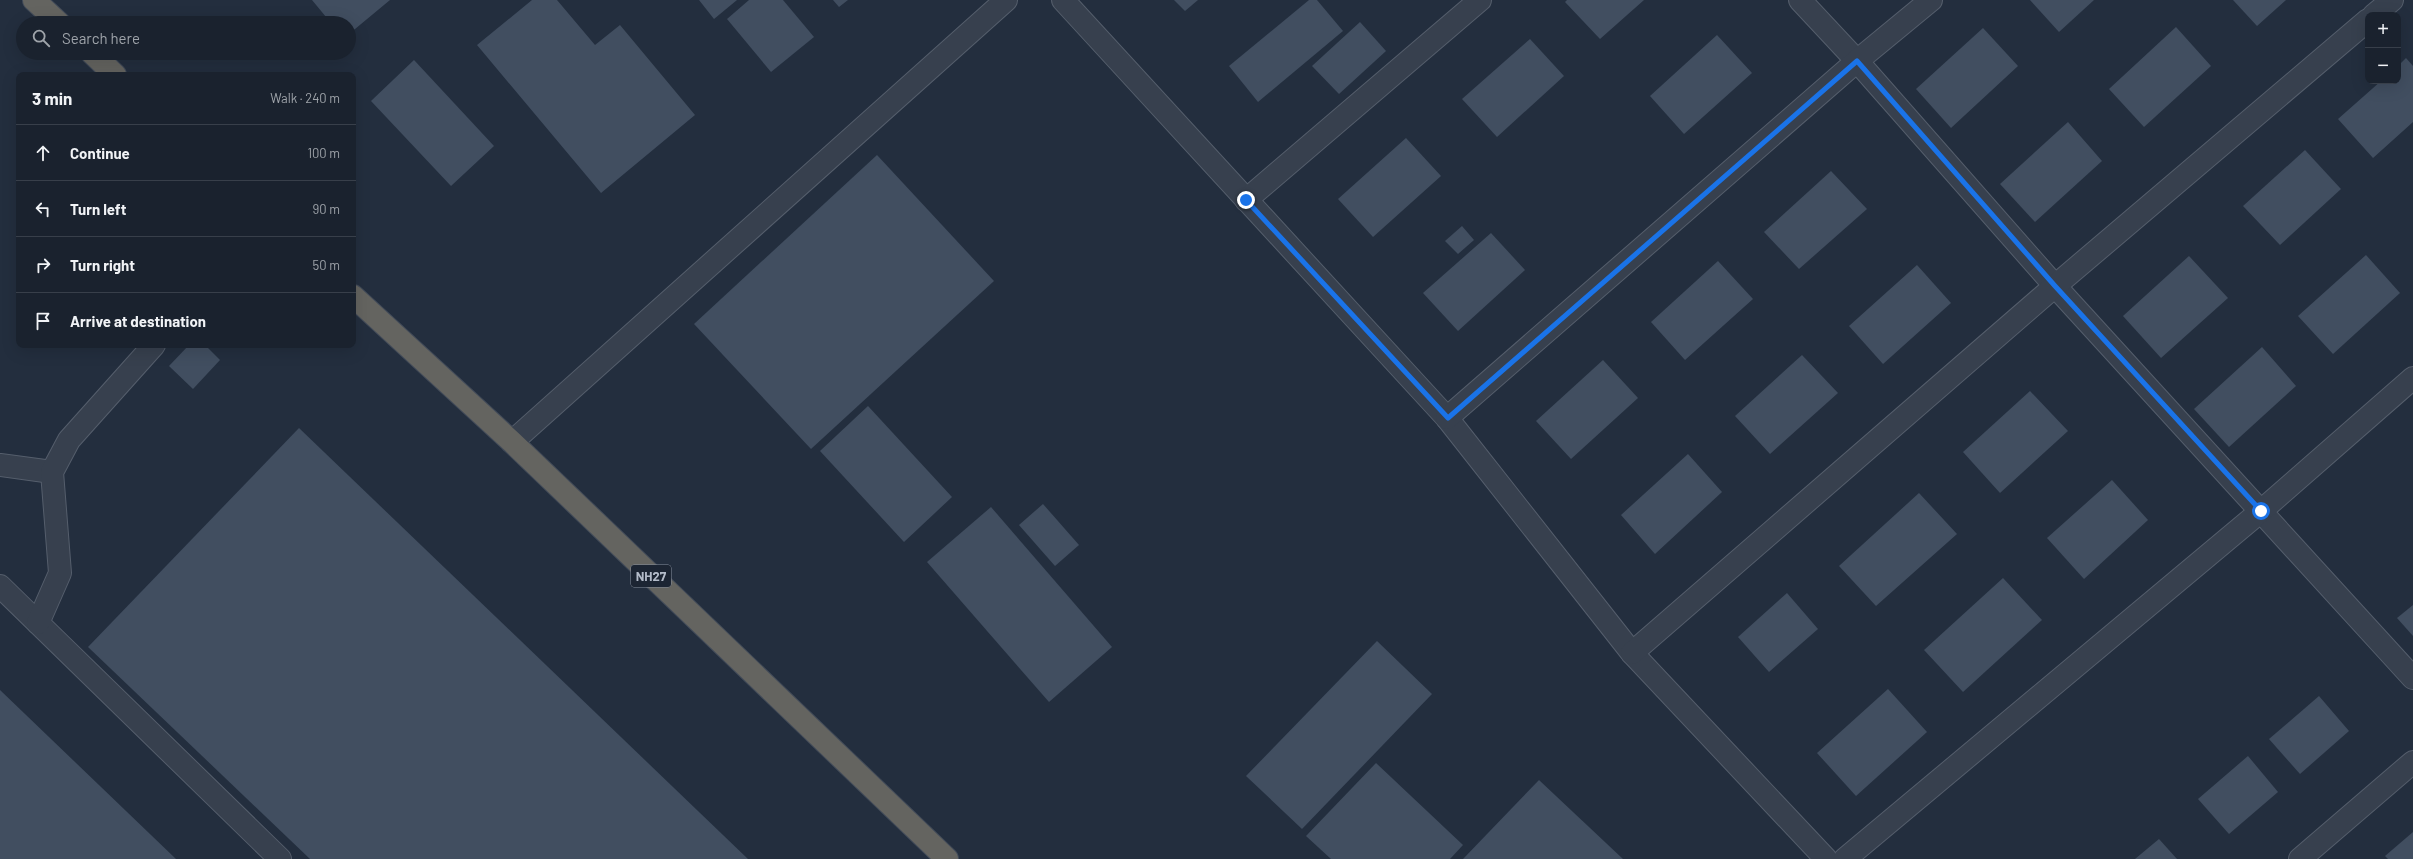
<!DOCTYPE html>
<html lang="en">
<head>
<meta charset="utf-8">
<style>
  :root { --surface:#1a222e; --page:#232a36; --text:#f1f3f6; --muted:#9fa4aa; --line:#383f4a }
  body { margin:0; font-family:Barlow,sans-serif; background:var(--page); color:var(--text) }
  .controls { position:absolute; right:12px; top:12px; display:grid; overflow:hidden; border-radius:8px; box-shadow:0 4px 16px #0002 }
  .controls button { width:36px; height:36px; display:grid; place-items:center; padding:0; border:0; border-bottom:1px solid var(--line); background:var(--surface); color:var(--text); font:20px sans-serif }
  .stop { position:absolute; width:12px; height:12px; margin:-9px; border:3px solid #1a73e8; border-radius:50%; background:#fff }
  .stop.end { background:#1a73e8; border-color:#fff; box-shadow:0 1px 4px #0008 }
  .list { margin:0; padding:0; list-style:none }
  h2 { display:flex; justify-content:space-between; align-items:center; height:52px; margin:0; padding:0 16px; font-size:17px }
  h2 small { font-size:13px; font-weight:400; color:var(--muted) }
  .list li { display:grid; grid-template-columns:26px 1fr auto; gap:12px; align-items:center; box-sizing:border-box; height:56px; padding:0 16px; border-top:1px solid var(--line) }
  .list b { display:block; font-size:15px; white-space:nowrap }
  .list em { font-size:13px; font-style:normal; color:var(--muted) }
  .icon { flex:none; width:22px; height:22px; fill:none; stroke:currentColor; stroke-width:2; stroke-linecap:round; stroke-linejoin:round }
  .map { position:relative; flex:none; width:2413px; height:859px; overflow:hidden }
  .search { position:absolute; background:var(--surface); box-shadow:0 4px 16px #0002; left:16px; top:16px; width:340px; height:44px; display:flex; align-items:center; gap:10px; box-sizing:border-box; padding:0 14px; border-radius:22px; color:var(--muted); font-size:15px }
  .panel { position:absolute; background:var(--surface); box-shadow:0 4px 16px #0002; left:16px; top:72px; width:340px; height:276px; border-radius:8px }
  .map>svg:first-child { display:block }
  .building { fill:#414e60 }
  .lines { fill:none; stroke-linecap:round; stroke-linejoin:round }
  .minor-casing { stroke:#555e6c; stroke-width:24 }
  .trunk-casing { stroke:#424b59; stroke-width:24 }
  .minor { stroke:#37404e; stroke-width:22 }
  .trunk { stroke:#646460; stroke-width:22 }
  .route { stroke:#1a73e8; stroke-width:5 }
  .labels { text-anchor:middle; dominant-baseline:central; stroke-width:3; stroke-linejoin:round; paint-order:stroke }
  .shield { fill:#1c2533; stroke:#868e9c; stroke-width:1 }
  .shield-label { font-size:13px; font-weight:bold; fill:#b3bbc9 }
</style>
</head>
<body>
<div class="map">
<svg width="2413" height="859" viewBox="0 0 2413 859">
  <rect width="100%" height="100%" fill="#232e3e"/>
  <g class="building">
    <polygon points="312,0 390,0 349,34 349,23 331,23"/>
    <polygon points="532,0 557,0 595,45 620,25 695,115 601,193 477,45"/>
    <polygon points="699,0 737,0 714,19"/>
    <polygon points="749,0 783,0 814,37 771,72 727,19"/>
    <polygon points="833,0 848,0 839,7"/>
    <polygon points="1174,0 1198,0 1185,11"/>
    <polygon points="1309,0 1317,0 1343,31 1258,102 1229,66"/>
    <polygon points="1567,0 1644,0 1600,39 1565,2"/>
    <polygon points="2030,0 2094,0 2059,32"/>
    <polygon points="2233,0 2286,0 2257,26"/>
    <polygon points="1360,22 1386,51 1339,94 1312,66"/>
    <polygon points="2176,27 2211,66 2144,127 2109,89"/>
    <polygon points="1983,28 2018,66 1951,128 1916,89"/>
    <polygon points="1717,35 1752,73 1684,134 1650,96"/>
    <polygon points="1530,39 1564,76 1497,137 1462,99"/>
    <polygon points="2406,58 2413,66 2413,122 2373,158 2338,119 2381,81 2398,81 2398,66"/>
    <polygon points="414,60 494,146 451,186 371,101"/>
    <polygon points="2068,122 2102,161 2035,222 2000,184"/>
    <polygon points="1406,138 1441,176 1373,237 1338,199"/>
    <polygon points="2305,150 2341,189 2280,245 2243,206"/>
    <polygon points="877,155 994,281 811,449 694,324"/>
    <polygon points="1831,171 1867,209 1799,269 1764,232"/>
    <polygon points="1462,226 1474,240 1458,254 1445,241"/>
    <polygon points="1491,233 1525,270 1458,331 1423,293"/>
    <polygon points="2366,255 2400,293 2333,354 2298,316"/>
    <polygon points="2189,256 2228,298 2161,358 2123,316"/>
    <polygon points="1718,261 1753,299 1685,360 1651,322"/>
    <polygon points="1917,265 1951,303 1883,364 1849,326"/>
    <polygon points="189,345 205,345 220,360 193,389 169,366"/>
    <polygon points="2262,347 2296,386 2229,447 2194,409"/>
    <polygon points="1802,355 1838,393 1770,454 1735,416"/>
    <polygon points="1603,360 1638,398 1571,459 1536,421"/>
    <polygon points="2030,391 2068,431 2000,493 1963,452"/>
    <polygon points="868,406 952,497 904,542 820,451"/>
    <polygon points="299,428 748,859 310,859 88,647"/>
    <polygon points="1688,454 1722,492 1655,554 1621,515"/>
    <polygon points="2112,480 2148,520 2084,579 2047,538"/>
    <polygon points="1919,493 1957,534 1876,606 1839,566"/>
    <polygon points="1043,504 1079,545 1055,566 1019,525"/>
    <polygon points="991,507 1112,647 1049,702 927,562"/>
    <polygon points="2003,578 2042,620 1963,692 1924,650"/>
    <polygon points="1787,593 1818,629 1769,672 1738,637"/>
    <polygon points="2413,605 2413,636 2397,618"/>
    <polygon points="1377,641 1432,694 1302,829 1246,776"/>
    <polygon points="1888,689 1927,732 1856,796 1817,753"/>
    <polygon points="0,690 176,859 0,859"/>
    <polygon points="2319,696 2349,731 2300,774 2269,739"/>
    <polygon points="2248,756 2278,792 2229,834 2198,799"/>
    <polygon points="1376,763 1463,845 1450,859 1331,859 1306,836"/>
    <polygon points="1539,780 1623,859 1463,859"/>
    <polygon points="2413,832 2413,859 2388,859 2385,856"/>
    <polygon points="2159,839 2177,859 2135,859"/>
  </g>
  <g class="lines">
    <g class="minor-casing">
      <g id="minor">
        <polyline points="1063,0 1447,418 1632,653 1826,859"/>
        <polyline points="1800,0 1857,61 2055,286 2413,678"/>
        <polyline points="2374,15 2392,0"/>
        <polyline points="1246,200 1480,0"/>
        <polyline points="1447,418 1857,61 1931,0"/>
        <polyline points="512,442 1006,0"/>
        <polyline points="0,465 52,472"/>
        <polyline points="0,586 280,859"/>
        <polyline points="38,623 60,573 52,472 69,440 154,345"/>
        <polyline points="1632,653 2055,286 2368,20"/>
        <polyline points="1845,859 2261,511 2413,378"/>
        <polyline points="2300,859 2413,762"/>
      </g>
    </g>
    <g class="trunk-casing">
      <g id="trunk">
        <polyline points="34,0 59,23"/>
        <polyline points="92,53 115,75"/>
        <polyline points="353,296 512,442 947,859"/>
      </g>
    </g>
    <use href="#minor" class="minor"/>
    <use href="#trunk" class="trunk"/>
  </g>
  <g class="lines">
    <polyline class="route" points="1246,200 1448,418 1857,61 2055,286 2261,511"/>
  </g>
  <g class="labels">
    <rect class="shield" x="631" y="565" width="40" height="22" rx="3"/>
    <g class="shield-label">
      <text x="651" y="576">NH27</text>
    </g>
  </g>
</svg>
<div class="controls">
<button>+</button>
<button>−</button>
</div>
<div class="stop" style="left:2261px;top:511px"></div>
<div class="stop end" style="left:1246px;top:200px"></div>
<div class="search"><svg class="icon" aria-label="search" viewBox="0 0 24 24"><circle cx="10" cy="10" r="6"/><path d="M15 15l6 6"/></svg>Search here</div>
<section class="panel">
<h2>3 min<small>Walk · 240 m</small></h2>
<ul class="list">
<li><svg class="icon" aria-label="ahead" viewBox="0 0 24 24"><path d="M12 20V5M6 11l6-6 6 6"/></svg><div><b>Continue</b></div><em>100 m</em></li>
<li><svg class="icon" aria-label="left" viewBox="0 0 24 24"><path d="M17 20v-9H6M10 6l-5 5 5 5"/></svg><div><b>Turn left</b></div><em>90 m</em></li>
<li><svg class="icon" aria-label="right" viewBox="0 0 24 24"><path d="M7 20v-9h11M14 6l5 5-5 5"/></svg><div><b>Turn right</b></div><em>50 m</em></li>
<li><svg class="icon" aria-label="arrive" viewBox="0 0 24 24"><path d="M6 21V4h12l-3 4 3 4H6"/></svg><div><b>Arrive at destination</b></div></li>
</ul>
</section>
</div>
</body>
</html>
